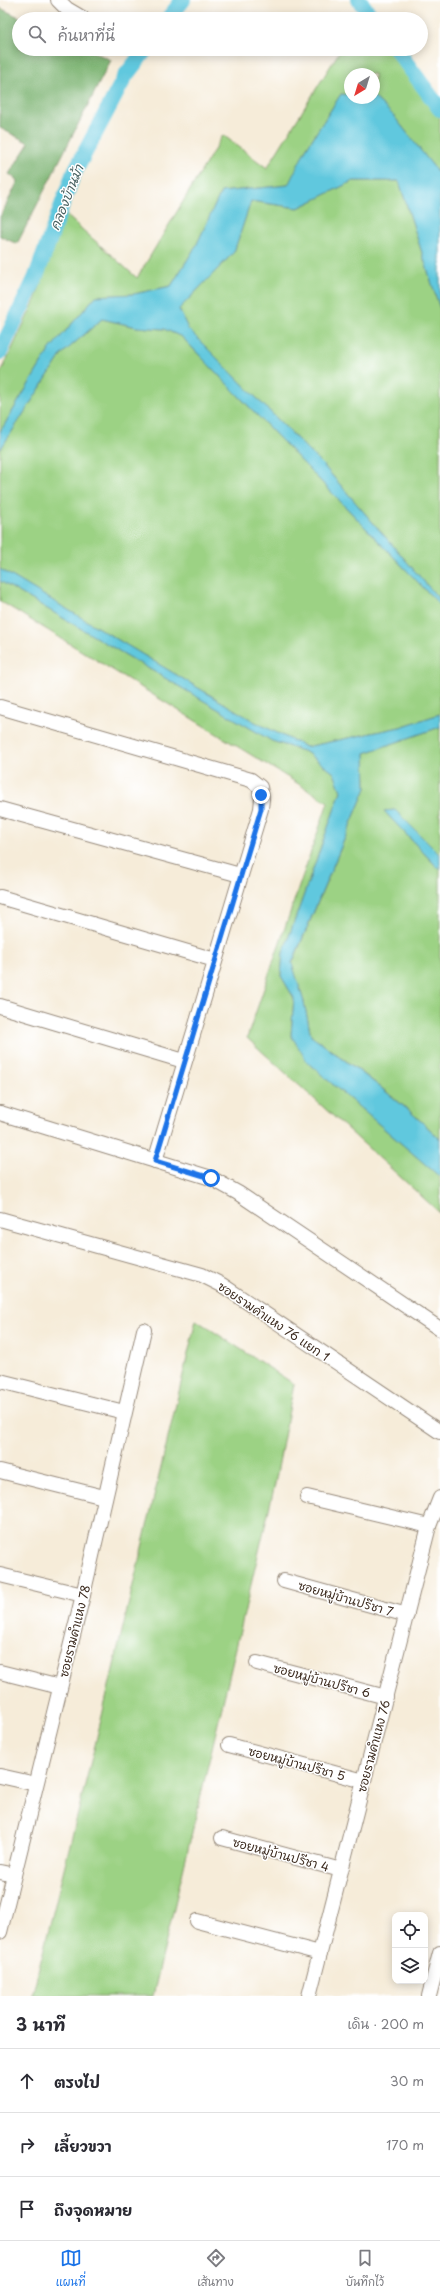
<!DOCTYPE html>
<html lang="th">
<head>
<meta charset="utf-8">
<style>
  :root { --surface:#fff; --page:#f7f7f7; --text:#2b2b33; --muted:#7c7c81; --line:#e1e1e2; --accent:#1a73e8 }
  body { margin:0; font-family:"Playpen Sans","Playpen Sans Thai",sans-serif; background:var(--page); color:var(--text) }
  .controls { position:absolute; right:12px; bottom:12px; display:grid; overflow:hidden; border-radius:8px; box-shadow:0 2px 10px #0003 }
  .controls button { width:36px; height:36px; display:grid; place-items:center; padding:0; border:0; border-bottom:1px solid var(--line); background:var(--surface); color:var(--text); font:20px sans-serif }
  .compass { position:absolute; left:344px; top:68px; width:36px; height:36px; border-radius:50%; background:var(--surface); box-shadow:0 2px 10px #0003; rotate:218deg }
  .stop { position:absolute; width:12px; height:12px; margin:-9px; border:3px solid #1a73e8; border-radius:50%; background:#fff }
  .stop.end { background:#1a73e8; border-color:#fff; box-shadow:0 1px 4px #0008 }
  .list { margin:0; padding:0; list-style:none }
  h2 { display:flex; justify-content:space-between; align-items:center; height:52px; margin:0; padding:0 16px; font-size:17px }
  h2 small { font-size:13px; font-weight:400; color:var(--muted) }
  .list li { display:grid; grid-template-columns:26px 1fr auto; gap:12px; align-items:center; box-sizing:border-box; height:64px; padding:0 16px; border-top:1px solid var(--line) }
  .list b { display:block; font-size:15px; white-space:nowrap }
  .list em { font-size:13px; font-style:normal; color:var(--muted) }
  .icon { flex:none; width:22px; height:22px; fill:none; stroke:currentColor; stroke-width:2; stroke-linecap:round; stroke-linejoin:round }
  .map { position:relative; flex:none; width:440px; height:1996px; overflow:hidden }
  .search { position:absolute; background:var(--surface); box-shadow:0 2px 10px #0003; left:12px; right:12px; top:12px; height:44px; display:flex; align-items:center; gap:10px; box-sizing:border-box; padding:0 14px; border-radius:22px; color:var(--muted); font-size:15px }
  .sheet { height:244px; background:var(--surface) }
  nav { display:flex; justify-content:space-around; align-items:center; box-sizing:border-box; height:56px; border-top:1px solid var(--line); background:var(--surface); font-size:11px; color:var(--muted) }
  nav a { display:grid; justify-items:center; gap:2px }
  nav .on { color:var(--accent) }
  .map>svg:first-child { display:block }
  .green { fill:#9cd284; stroke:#6c7e51 }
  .forest { fill:#7db472; stroke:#5c6f48 }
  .water { fill:#61c8de; stroke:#4e797e }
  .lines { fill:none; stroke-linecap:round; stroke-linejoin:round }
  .canal { stroke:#61c8de; stroke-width:16 }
  .street-casing { stroke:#988b7c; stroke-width:16 }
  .street { stroke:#fff; stroke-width:14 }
  .route { stroke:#1a73e8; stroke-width:5 }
  .labels { text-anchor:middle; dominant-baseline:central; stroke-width:3; stroke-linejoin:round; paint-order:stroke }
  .street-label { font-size:12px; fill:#3b2a1e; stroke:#fff }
  .water-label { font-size:13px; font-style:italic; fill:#486161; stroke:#fff }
</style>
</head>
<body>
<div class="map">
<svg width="440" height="1996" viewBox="0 0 440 1996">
  <rect width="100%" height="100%" fill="#fff"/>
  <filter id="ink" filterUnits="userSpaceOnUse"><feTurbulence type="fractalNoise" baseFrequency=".025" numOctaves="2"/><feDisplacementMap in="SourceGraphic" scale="8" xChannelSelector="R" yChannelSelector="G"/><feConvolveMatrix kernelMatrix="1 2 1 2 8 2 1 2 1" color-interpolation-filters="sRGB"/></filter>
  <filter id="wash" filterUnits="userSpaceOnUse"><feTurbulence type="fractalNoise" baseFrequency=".012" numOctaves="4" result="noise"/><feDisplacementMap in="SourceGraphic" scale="16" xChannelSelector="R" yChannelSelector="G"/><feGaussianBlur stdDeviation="0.9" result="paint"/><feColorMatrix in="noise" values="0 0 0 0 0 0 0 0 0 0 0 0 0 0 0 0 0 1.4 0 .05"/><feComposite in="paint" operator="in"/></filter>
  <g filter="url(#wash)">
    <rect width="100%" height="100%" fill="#f6ecd9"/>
    <g class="green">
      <polygon points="341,49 387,49 440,117 440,175 393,115 374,97 374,74 350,74 350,95 341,94 306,149 289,185 221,192 196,246 171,286 134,294 96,296 50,349 0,432 0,374 35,300 66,215 137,278 223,135 267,168"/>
      <polygon points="353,181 399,181 440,309 440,600 323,465 188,329 179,309 234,252 251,201 298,208"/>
      <polygon points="102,319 137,327 164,329 182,337 440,605 440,714 400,727 306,747 255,722 0,569 0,450 62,354"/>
      <polygon points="0,581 272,741 306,752 334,773 341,791 283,953 281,976 294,998 291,1035 308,1063 440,1177 440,1213 247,1038 328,802 0,601"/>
      <path d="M440,727V855L395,810L384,811L440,870V1139C401,1101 356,1067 311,1036L304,1002L292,964L366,788L365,753Z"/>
      <polygon points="196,1320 294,1384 275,1484 153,1996 32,1996 95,1745"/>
    </g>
    <polygon class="forest" points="0,8 23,19 19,19 19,49 87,49 111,60 17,244 0,236 0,217 18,181 9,174 29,143 0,128"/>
    <g class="water">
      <polygon points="341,94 350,95 350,98 374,97 393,115 440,175 440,309 399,181 353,181 298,208 251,201 234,252 179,309 188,329 323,465 440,600 440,605 182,337 164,329 137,327 102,319 62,354 0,450 0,432 50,349 96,296 134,294 171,286 196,246 221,192 288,185 306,149"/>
      <path d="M0,569L255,722L306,747L400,727L440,714V727L365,753L366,788L292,963L304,1002L311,1036C356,1068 401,1101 440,1139V1177L308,1063L291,1035L294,998L281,976L283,953L341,791L334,773L306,752L272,741L0,581Z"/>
      <polygon points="395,810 440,855 440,870 384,811"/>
    </g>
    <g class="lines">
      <g class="canal">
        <polyline points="359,0 373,19"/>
        <polyline points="168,19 183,0"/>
        <polyline points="396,49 440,109"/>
        <polyline points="0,352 35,279 73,175 126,75 146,49"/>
      </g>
    </g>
  </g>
  <g filter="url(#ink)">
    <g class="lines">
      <g class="street-casing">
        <g id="street">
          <polyline points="58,0 67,9 84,19"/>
          <polyline points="0,707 251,780 260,787 262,799 261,809 155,1161"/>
          <polyline points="0,809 240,875"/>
          <polyline points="0,897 215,960"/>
          <polyline points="0,1006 184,1061"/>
          <polyline points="0,1113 211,1178 238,1193 440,1329"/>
          <polyline points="0,1219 202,1275 222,1285 440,1432"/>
          <polyline points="0,1381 124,1412"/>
          <polyline points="0,1471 104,1497"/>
          <polyline points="307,1497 429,1526"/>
          <polyline points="0,1575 83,1595"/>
          <polyline points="284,1581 407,1615"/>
          <polyline points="257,1663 386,1697"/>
          <polyline points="0,1672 60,1687"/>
          <polyline points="229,1745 364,1781"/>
          <polyline points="0,1776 36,1784"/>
          <polyline points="222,1838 341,1870"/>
          <polyline points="0,1872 14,1875"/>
          <polyline points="197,1921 320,1953"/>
          <polyline points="0,1932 83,1595 144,1330"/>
          <polyline points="309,1996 429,1526 440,1498"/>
          <polyline points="429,1996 440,1953"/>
        </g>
      </g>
      <use href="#street" class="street"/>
    </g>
  </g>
  <g class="lines" filter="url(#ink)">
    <polyline class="route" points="211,1178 155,1161 261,809 261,795"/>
  </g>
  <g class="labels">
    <g class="street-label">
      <text transform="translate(274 1321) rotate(34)">ซอยรามคำแหง 76 แยก 1</text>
      <text transform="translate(346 1598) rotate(16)">ซอยหมู่บ้านปรีชา 7</text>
      <text transform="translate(74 1631) rotate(-76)">ซอยรามคำแหง 78</text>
      <text transform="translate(322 1680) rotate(15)">ซอยหมู่บ้านปรีชา 6</text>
      <text transform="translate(373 1746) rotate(-75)">ซอยรามคำแหง 76</text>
      <text transform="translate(297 1763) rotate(15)">ซอยหมู่บ้านปรีชา 5</text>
      <text transform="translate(281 1854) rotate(15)">ซอยหมู่บ้านปรีชา 4</text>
    </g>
    <g class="water-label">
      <text transform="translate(66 197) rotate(-68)">คลองบ้านม้า</text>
    </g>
  </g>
</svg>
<div class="controls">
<button><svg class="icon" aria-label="locate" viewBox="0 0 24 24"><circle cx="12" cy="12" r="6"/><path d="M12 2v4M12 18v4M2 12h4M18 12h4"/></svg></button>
<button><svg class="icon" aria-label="layers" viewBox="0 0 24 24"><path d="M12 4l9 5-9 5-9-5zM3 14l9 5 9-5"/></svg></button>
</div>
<svg class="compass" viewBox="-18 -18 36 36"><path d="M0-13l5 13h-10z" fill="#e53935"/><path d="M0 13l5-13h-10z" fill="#7c7c81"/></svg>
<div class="stop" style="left:211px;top:1178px"></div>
<div class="stop end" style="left:261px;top:795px"></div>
<div class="search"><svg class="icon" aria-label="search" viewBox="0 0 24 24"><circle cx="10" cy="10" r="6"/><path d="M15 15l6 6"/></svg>ค้นหาที่นี่</div>
</div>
<section class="sheet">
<h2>3 นาที<small>เดิน · 200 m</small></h2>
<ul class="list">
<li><svg class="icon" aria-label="ahead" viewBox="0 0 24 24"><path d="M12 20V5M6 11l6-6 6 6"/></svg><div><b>ตรงไป</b></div><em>30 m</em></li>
<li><svg class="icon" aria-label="right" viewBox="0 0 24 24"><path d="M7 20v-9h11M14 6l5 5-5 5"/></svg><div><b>เลี้ยวขวา</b></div><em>170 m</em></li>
<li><svg class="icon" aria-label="arrive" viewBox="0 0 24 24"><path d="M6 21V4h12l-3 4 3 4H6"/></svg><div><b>ถึงจุดหมาย</b></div></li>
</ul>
</section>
<nav>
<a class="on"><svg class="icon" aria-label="map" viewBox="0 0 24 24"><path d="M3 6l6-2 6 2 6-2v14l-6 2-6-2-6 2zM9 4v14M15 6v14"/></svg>แผนที่</a>
<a><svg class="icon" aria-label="directions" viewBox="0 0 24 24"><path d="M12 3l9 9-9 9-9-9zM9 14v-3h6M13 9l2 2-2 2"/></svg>เส้นทาง</a>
<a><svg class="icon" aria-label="saved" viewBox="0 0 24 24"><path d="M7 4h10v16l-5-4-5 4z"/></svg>บันทึกไว้</a>
</nav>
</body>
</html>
